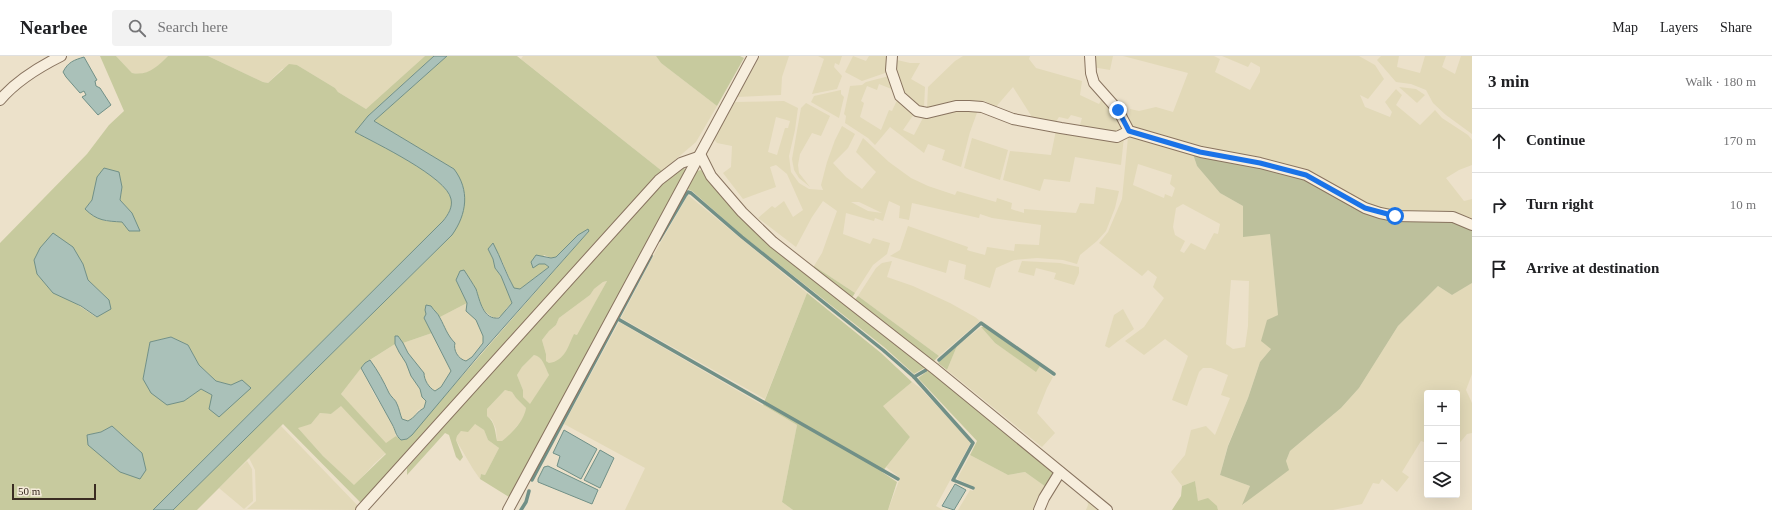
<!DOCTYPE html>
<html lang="en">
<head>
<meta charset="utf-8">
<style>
  :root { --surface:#fff; --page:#f2f2f2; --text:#202124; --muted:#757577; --line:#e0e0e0 }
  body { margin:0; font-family:"Times New Roman",serif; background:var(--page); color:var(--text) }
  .controls { position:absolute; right:12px; bottom:12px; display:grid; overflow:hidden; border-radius:4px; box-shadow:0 4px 16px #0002 }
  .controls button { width:36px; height:36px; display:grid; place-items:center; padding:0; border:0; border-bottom:1px solid var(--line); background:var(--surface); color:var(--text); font:20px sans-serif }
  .scale { position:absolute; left:12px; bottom:10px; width:84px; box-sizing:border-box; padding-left:4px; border:2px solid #3a2c22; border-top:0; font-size:11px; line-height:14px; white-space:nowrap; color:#3a2c22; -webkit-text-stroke:3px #f4ebd9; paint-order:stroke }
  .stop { position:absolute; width:12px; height:12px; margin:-9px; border:3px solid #1a73e8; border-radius:50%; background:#fff }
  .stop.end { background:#1a73e8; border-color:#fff; box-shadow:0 1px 4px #0008 }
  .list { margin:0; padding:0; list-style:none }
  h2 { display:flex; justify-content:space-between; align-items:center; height:52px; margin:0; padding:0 16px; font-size:17px }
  h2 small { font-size:13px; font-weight:400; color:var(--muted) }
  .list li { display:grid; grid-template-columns:26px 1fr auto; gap:12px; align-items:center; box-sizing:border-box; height:64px; padding:0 16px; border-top:1px solid var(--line) }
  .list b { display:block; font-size:15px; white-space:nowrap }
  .list em { font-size:13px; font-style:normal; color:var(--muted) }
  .icon { flex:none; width:22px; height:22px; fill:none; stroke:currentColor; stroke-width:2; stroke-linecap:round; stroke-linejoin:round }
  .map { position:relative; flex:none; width:1472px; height:454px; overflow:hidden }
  header { display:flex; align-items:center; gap:24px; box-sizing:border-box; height:56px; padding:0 20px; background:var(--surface); border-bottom:1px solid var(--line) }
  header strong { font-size:19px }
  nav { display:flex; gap:22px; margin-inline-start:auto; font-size:14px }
  .search { width:280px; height:36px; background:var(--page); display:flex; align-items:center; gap:10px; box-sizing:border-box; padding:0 14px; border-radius:4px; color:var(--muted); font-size:15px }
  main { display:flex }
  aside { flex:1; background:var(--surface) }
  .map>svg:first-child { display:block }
  .farmland { fill:#e2d9b8; fill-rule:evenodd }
  .green { fill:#c7ca9e; fill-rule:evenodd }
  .cemetery { fill:#bdc09c }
  .water { fill:#aac1b9; stroke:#719087 }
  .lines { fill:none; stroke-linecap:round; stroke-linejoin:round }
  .stream { stroke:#719087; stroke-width:3.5 }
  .street-casing { stroke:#88735f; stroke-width:12 }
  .street { stroke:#f7eedd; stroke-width:10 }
  .route { stroke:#1a73e8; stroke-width:5 }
</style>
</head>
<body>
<header>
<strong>Nearbee</strong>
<div class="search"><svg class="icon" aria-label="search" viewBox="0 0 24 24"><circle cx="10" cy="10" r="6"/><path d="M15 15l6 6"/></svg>Search here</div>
<nav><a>Map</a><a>Layers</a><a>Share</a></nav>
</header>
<main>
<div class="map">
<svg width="1472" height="454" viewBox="0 0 1472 454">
  <rect width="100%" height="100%" fill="#ece1ca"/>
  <g class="farmland">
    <polygon points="116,0 168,0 159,9 150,16 140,18 132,17"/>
    <polygon points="208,0 425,0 366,53 338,36 335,32 297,9 282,13 268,27 263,26"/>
    <polygon points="523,0 656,0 661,7 717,50 696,86 662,115 521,3"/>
    <polygon points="760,0 789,0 782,21 781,39 737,41"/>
    <polygon points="818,0 842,0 839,9 835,7 834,11 842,20 837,33 812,38 824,3"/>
    <polygon points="853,0 866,5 869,0 889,0 888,16 862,25 845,16"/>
    <polygon points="963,0 1030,0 1029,3 1036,12 1082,25 1080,39 1099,48 1103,41 1118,56 1124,75 1116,77 1079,72 1082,62 1071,59 1068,63 1059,61 1055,67 1032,61 1013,31 995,52 985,45 976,46 961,45 927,53 928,31 955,5"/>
    <polygon points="1091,0 1113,0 1110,14 1092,11"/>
    <polygon points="1123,0 1214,0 1220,3 1215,16 1250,34 1260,16 1260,11 1251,6 1248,11 1222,0 1359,0 1375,9 1384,23 1368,43 1360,39 1365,51 1390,61 1392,56 1385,46 1396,33 1402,39 1396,49 1420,69 1435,54 1442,62 1468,79 1472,84 1472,109 1459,114 1446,122 1464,145 1472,143 1472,162 1459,159 1386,156 1204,94 1132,72 1128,67 1130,53 1139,55 1156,51 1173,56 1188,17"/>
    <polygon points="1381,0 1399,0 1397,11 1420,17 1425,0 1446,0 1442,11 1455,18 1461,0 1472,0 1472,78 1446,59 1433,47 1426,34 1411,28 1396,26 1377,4"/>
    <polygon points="897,4 910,7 920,7 911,23 925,31 924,52 915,50 903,36 894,13"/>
    <polygon points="889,20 894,34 879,28 877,34 867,30 861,45 864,47 860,61 881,74 889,54 892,55 898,42 905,51 914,58 903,74 914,79 924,60 957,51 978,54 970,76 961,111 942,104 945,94 928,88 924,97 890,71 875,89 868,82 845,67 846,60 844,58 850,30 862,29 866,26"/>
    <polygon points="1399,31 1416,33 1425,39 1417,47"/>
    <polygon points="841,34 841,38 844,41 839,62 811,46 814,40"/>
    <path d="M784,45L798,52L795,74L789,100L791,116L799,127L809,133L823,134L821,129L827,106L835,84L842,70L855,78L848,92L833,107L846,121L862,133L876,116L856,96L863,82L889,106L911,122L928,130L955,139L957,135L996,146L997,142L1012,147L1011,153L1024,157V153L1076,157L1080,147L1094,148L1096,131L1119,135L1115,152L1106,175L1097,185L1080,199L1077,208L1063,204L1037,202L1014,204L996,212L990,232L964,223L966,209L949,204L946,217L890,200L900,194L908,170L968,191L967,194L970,195L985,199L987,191L1014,195L1015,188L1039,189L1041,169L992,162L980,158L979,162L912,147L909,164L899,162L900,150L889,145L883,165L875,162L874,165L846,157L843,178L870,188L873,182L890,187L887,198L873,209L855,237L814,210L822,197L837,155L823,145L812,161L796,191L758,162L772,150L775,152L784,145L793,161L803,154L787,118L776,109L770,111L776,131L743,143L723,117L731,111L732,90L717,87L714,83L735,46ZM776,61L790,65L788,72H785L777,99L768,96ZM851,146H859L882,157L868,155Z"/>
    <polygon points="806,47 830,60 821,80 812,77 800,98 798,109 799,117 810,131 799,122 794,114 792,103 801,52"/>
    <polygon points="1056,74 1124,81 1121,109 1075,101 1070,126 1044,123 1040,135 1003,124 1010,95 1051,99"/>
    <path d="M1128,81L1154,85L1193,98L1197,110L1220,137L1243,150L1270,178L1278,259L1271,293L1260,306L1248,342L1228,389L1220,419L1250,430L1243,449L1286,405L1290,395L1341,352L1359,332L1398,270L1438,230L1452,239L1472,227V318L1466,334L1472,347V377L1467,378L1457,390V337H1427V387L1421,385L1402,416L1409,421L1397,436L1382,423L1379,428L1373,427L1362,448L1333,454H1218L1217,450L1198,446L1195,425L1182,430L1171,416L1185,399L1191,374L1206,370L1215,379L1230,342L1221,339L1228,319L1211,312H1203L1199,316L1187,350L1172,344L1188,300L1165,283L1144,299L1125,285L1144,271L1164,242L1153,231L1157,221L1148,214L1142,220L1099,187L1108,176L1122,143ZM1138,108L1172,119L1170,128L1175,132L1172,141L1165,138L1164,142L1133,129ZM1183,148L1220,168L1218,178L1214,177L1205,194L1191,187L1184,197L1180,195L1185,185L1175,179L1173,171L1176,152ZM1231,224L1249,225L1248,270L1245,291L1233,293L1226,288Z"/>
    <polygon points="972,82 1008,94 1000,124 964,112"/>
    <polygon points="688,139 807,237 765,343 621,262 658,191"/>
    <polygon points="892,205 887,221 913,230 950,247 975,261 980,265 939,300 858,240 876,212 882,207"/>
    <polygon points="1022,205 1060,207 1079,211 1079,217 1074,229 1054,223 1056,217 1036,212 1034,220 1018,216"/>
    <polygon points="607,225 577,280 575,278 569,291 561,303 555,307 549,307 546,305 546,298 542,284 549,275 556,269 559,262 590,239 594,233 603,226"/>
    <polygon points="467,247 466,251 476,264 483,280 483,287 472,301 466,305 462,304 456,296 454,291 455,287 447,277 440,261"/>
    <polygon points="1123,253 1134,273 1109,292 1105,290 1114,259"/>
    <polygon points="619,266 797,369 782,446 793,454 625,454 645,412 564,368"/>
    <polygon points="981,271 995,287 1036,315 1040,310 1053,321 1047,332 1037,357 1055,377 1042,391 947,314 957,290"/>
    <polygon points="432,277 451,315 441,331 435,335 430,333 424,321 424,317 408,297 403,287"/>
    <polygon points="395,288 406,307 411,320 420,333 422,341 426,345 424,352 418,354 413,363 408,365 402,363 398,353 398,348 389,337 387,330 382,325 370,304"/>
    <polygon points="534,299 538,300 544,307 549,319 530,349 523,341 523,334 517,319 522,311"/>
    <polygon points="361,312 374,338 393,369 396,380 387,389 341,338"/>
    <polygon points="912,326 920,332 971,386 936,450 943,454 888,454 900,422 886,411 910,381 882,350"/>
    <polygon points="505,334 512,336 516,342 526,352 525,360 509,380 502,385 497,385 496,373 492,364 487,360 487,353"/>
    <polygon points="341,349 386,397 374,408 354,430 323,400 297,371 311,368 320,357 331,358"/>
    <polygon points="475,368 484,374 488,384 499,392 485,419 481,418 480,423 473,413 456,384 457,380 461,375"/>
    <polygon points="281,370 359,451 356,454 247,453 256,445 255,414 249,402"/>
    <polygon points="970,399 1008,419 1025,416 1046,431 1035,454 958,454 970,434 973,435 974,431 957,423"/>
    <polygon points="247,405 252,413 253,445 244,453 219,432"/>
    <polygon points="1081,435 1104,454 1086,454 1088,449 1087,444 1079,439"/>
  </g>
  <g class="green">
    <path d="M100,0H116L132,17C148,20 157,11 168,0H208L263,26L268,27L289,8L297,9L335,32L338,36L366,53L425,0H434L368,60L356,76C375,87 447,121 451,143C453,151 448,159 443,165L153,454H0V187L87,98L109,69L124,55ZM122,131L120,144L132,157L122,166L105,165L85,153L92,144ZM83,208L88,224L109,244L96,261L69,243ZM171,281L188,289L199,309L216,325L231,329L212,339L201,333L184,345L143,323L150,286ZM112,370L142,397L120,416L106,403L87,379L101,376Z"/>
    <path d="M447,0H517L662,115L361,447L283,368L197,454H173L452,179L454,113L374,65ZM589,175L407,383L401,384L396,380L386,387L341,338L365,307L395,288V280H398L403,287L432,277L424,262L431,250L434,257L440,261L467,247L456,224L460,215H464C468,220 474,229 476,234C480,246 482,257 495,262L504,259L506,253L512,247L501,220L495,212L493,203L488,193L502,205L514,233H520L549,211L545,208H539L544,199L551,202L556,201ZM341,350L386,398L354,429L323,400L298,372L311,368L320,357L331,358Z"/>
    <polygon points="656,0 740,0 744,2 717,50 661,7"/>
    <path d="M684,112L686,115L509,441L480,423L481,418L485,419L499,392L488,384L484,374L475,368L468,376L461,375L457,380L456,384L463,401L460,405L456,401L449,379L445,377L407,419V412L544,257L661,127L680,113ZM607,225L577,279L574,278C568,290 565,305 549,307L546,305V298L542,284L549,275L556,269L559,262L590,239L594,233L603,226ZM534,299C543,301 545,311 549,319L530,348L523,341V334L517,319L522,311ZM505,334L512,336L516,342L526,352C524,365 512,377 502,385H497C495,375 495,366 487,360V353Z"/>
    <polygon points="701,114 741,161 926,311 914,318 884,291 743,180 692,135 687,133 697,115"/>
    <polygon points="814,210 855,237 851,243 813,212"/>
    <polygon points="807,237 881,297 912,326 883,350 910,381 882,416 897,426 888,454 793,454 782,446 797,369 763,349"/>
    <polygon points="858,240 939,300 933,306 854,245"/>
    <polygon points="981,271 985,271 1040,310 1036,316 995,287"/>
    <polygon points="957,290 947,314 938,307"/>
    <polygon points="929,314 1054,415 1046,431 1025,416 1008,419 970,399 977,385 918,322"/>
    <polygon points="1195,425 1198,445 1208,442 1217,450 1218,454 1172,454 1181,440 1182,430"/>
  </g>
  <polygon class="cemetery" points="1193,98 1307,122 1365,155 1454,164 1472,172 1472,227 1452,239 1438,230 1398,270 1359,332 1341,352 1290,395 1286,405 1289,414 1242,449 1250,430 1220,419 1228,390 1248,342 1260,306 1271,293 1261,285 1267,264 1278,259 1270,178 1243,181 1243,150 1220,137 1197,110"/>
  <g class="water">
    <path d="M434,0H447L374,65L454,113C470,134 467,158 452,179L173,454H153L443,165C448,159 453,151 451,143C447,121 375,87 355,76L368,60Z"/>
    <path d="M84,1L97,24L95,25L96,30L100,32L111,49L98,59L82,41L86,39L84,35L80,37L66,21L63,16C68,6 74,4 84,1Z"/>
    <path d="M104,112L119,116L122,131L120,144L132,157L140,175H129L122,166C106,165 97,165 85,153L92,144L97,121Z"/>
    <path d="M588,173L589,175L480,298L412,379L407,383L401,384C395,379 396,375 392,368C382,349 371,331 361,312L365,307L370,304C378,315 384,326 389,337C391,341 396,344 397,348C399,352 400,358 402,363L408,365C415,362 417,355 424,352L426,345L422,341L420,333L411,320L406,307L399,296L395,288V280H398L403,287L408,297L424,317C424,324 429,332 435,335L441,331L451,315L424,262L426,258L425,254L426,249L431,250C434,255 438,257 440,262C445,271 447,279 455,287C453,294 458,303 466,305L472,301L483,287V280L476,264L466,255L467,247L456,224L460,215L464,214C468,220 473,228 476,233C480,245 483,264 499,262L512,247L501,220L495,212L493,203L488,193L493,187C501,202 506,218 514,232L520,233L549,211L545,208H539L533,212L531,206L536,199L551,202L556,201L578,179Z"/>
    <polygon points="53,177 73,191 83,208 88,224 109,244 111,253 97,261 81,250 53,237 37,218 34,204 40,192"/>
    <polygon points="171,281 188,289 199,309 216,325 231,329 242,324 251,332 219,361 209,353 212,339 201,333 184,345 167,349 151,337 143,323 150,286"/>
    <polygon points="112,370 142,397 146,414 140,423 120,416 88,389 87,379 101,376"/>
    <polygon points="564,374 597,393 581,423 557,410 560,400 553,397"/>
    <polygon points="600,394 614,402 600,432 584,424"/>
    <polygon points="548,410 598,434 592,448 538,426 538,423 544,411"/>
    <polygon points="955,428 966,434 954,454 942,450"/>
  </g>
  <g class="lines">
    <g class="stream">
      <polyline points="659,184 685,140 688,136 691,137 742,181 883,294 914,321 973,387 953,424 973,432"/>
      <polyline points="618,263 898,423"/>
      <polyline points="939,304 981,267 1054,318"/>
      <polyline points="914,321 926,314"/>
      <polyline points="532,424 651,200"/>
      <polyline points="521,454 526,446 529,435"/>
    </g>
    <g class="street-casing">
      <g id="street">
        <polyline points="892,0 891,14 900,40 917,55 927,57 956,50 969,50 982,51 1013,63 1061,72 1117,81 1129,75"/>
        <polyline points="1090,0 1091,17 1094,27 1118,54 1129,75 1201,96 1260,107 1306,119 1365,152 1380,157 1395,160 1453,161 1472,169"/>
        <path d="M0,44C16,25 39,11 61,0"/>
        <polyline points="361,454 659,124 681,107 701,100 711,120 742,156 773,186 935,313 1107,454"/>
        <polyline points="508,454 753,0"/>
        <polyline points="1039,454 1044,442 1060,416"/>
      </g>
    </g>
    <use href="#street" class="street"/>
  </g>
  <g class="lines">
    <polyline class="route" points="1118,54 1129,75 1200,96 1260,107 1306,119 1365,152 1395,160"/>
  </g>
</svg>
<div class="controls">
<button>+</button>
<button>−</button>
<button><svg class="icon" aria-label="layers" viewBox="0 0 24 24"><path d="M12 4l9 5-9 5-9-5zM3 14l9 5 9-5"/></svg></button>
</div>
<div class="scale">50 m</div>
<div class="stop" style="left:1395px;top:160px"></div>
<div class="stop end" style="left:1118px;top:54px"></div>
</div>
<aside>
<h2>3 min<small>Walk · 180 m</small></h2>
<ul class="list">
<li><svg class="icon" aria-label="ahead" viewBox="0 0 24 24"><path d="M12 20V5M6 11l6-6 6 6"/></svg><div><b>Continue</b></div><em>170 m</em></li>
<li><svg class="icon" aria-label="right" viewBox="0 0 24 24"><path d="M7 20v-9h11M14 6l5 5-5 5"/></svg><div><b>Turn right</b></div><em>10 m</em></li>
<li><svg class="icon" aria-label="arrive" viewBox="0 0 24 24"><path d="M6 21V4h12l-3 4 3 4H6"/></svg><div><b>Arrive at destination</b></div></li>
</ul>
</aside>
</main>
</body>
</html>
